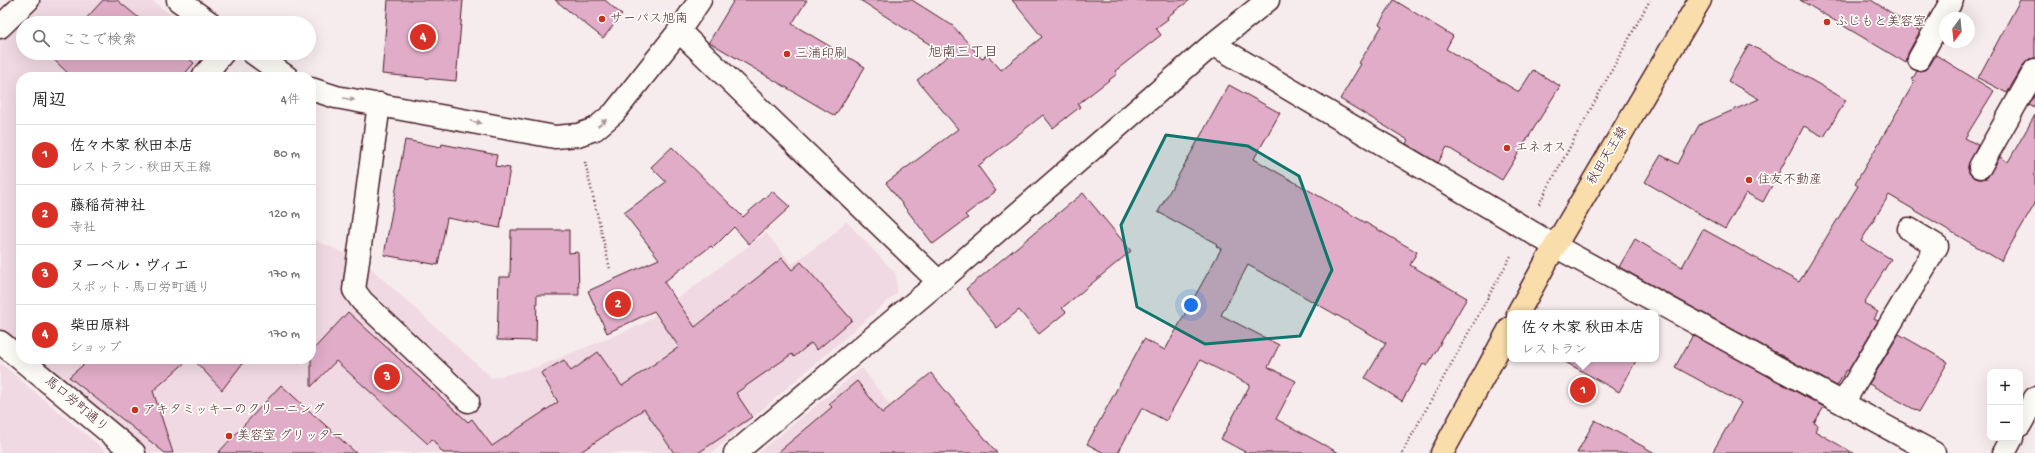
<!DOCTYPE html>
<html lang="ja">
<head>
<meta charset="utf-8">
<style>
  :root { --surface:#fff; --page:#f6f6f6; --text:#222; --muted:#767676; --line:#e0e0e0; --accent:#d93025 }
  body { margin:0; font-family:"Gochi Hand","Klee One",sans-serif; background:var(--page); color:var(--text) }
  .controls { position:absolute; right:12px; bottom:12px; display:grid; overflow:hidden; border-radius:8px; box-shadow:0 4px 16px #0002 }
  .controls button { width:36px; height:36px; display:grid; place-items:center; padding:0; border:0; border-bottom:1px solid var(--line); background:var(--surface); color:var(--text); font:20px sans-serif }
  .compass { position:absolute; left:1939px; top:12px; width:36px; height:36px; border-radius:50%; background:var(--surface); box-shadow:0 4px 16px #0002; rotate:195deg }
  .you { position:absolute; left:1191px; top:305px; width:14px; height:14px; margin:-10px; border:3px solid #fff; border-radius:50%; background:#1a73e8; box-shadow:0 0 0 6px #1a73e833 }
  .badge { display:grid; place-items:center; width:26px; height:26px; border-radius:50%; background:var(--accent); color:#fff; font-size:13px; font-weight:700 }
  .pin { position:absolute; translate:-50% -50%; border:2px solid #fff; box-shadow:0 1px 4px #0006 }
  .popup { position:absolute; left:1507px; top:310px; width:152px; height:52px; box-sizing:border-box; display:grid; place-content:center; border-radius:8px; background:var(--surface); filter:drop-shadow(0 1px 3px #0005); font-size:13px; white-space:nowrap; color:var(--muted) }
  .popup b { font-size:15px; color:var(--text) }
  .popup::after { content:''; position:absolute; left:50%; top:100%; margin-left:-8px; border:8px solid transparent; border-top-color:var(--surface) }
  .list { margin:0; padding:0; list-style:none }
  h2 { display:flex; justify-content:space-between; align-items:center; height:52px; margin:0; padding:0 16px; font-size:17px }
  h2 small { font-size:13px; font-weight:400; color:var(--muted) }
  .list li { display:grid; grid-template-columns:26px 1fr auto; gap:12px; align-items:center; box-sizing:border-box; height:60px; padding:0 16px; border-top:1px solid var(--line) }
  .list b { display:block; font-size:15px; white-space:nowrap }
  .list p { margin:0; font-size:13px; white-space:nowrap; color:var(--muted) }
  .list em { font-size:13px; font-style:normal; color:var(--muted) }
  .icon { flex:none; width:22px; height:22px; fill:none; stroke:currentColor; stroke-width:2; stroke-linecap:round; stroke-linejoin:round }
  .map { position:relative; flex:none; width:2035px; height:453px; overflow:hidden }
  .search { position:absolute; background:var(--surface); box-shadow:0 4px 16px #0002; left:16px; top:16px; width:300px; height:44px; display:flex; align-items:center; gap:10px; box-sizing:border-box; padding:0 14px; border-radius:22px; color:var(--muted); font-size:15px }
  .panel { position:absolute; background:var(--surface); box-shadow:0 4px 16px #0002; left:16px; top:72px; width:300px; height:292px; border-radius:16px }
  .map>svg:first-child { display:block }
  .built { fill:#f0d9e2 }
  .building { fill:#e0acc7; stroke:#4a1f2b }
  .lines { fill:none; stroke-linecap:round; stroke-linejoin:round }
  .minor-casing { stroke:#4a1f2b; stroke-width:25 }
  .major-casing { stroke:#4a1f2b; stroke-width:25 }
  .path { stroke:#4a1f2b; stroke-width:2.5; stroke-dasharray:1 3; stroke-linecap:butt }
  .minor { stroke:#fdfcf7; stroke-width:22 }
  .major { stroke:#f9deab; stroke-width:22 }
  .oneway { fill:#ac999b }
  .marked { fill:#0f766e; fill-opacity:0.2; stroke:#0f766e; stroke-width:3; stroke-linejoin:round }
  .poi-dot { fill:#c8321e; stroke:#fdfcf7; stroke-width:1.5 }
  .labels { text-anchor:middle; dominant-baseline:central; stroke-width:3.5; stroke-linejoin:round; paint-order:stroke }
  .poi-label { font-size:13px; fill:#4a1f2b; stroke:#fdfcf7; text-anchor:start }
  .street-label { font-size:13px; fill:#4a1f2b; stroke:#fdfcf7 }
  .neighbourhood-label { font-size:14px; fill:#4a1f2b; stroke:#fdfcf7 }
</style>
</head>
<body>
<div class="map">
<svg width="2035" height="453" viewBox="0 0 2035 453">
  <rect width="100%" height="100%" fill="#f7eced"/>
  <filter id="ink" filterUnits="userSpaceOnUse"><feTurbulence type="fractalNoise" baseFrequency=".025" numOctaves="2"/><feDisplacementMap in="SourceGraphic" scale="8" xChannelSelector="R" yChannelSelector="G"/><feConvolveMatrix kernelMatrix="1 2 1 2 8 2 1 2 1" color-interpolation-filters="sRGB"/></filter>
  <g filter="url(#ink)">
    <g class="built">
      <polygon points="36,0 151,0 182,23 23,23 23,53 223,53 214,77 21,77 21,349 0,330 0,36"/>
      <polygon points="846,221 896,274 897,293 712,453 148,453 68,390 33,359 311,359 311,238 364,262 492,378 537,367 643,324 766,233 792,264 833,235"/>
      <polygon points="0,363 108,453 0,453"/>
      <polygon points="862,368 927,453 758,453"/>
    </g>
    <g class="building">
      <polygon points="103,0 117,0 145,23 82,23"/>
      <polygon points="388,0 463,0 456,81 382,74"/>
      <polygon points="555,0 605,0 622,15 603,38"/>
      <polygon points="734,0 807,0 792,24 865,67 835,116 709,42"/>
      <polygon points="860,0 912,0 953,26 982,59 987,54 1001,70 1042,37 1012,0 1190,0 1167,17 1168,19 1156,28 1161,35 1115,71 1117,74 1078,104 1080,107 1053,128 1043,115 978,166 996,191 965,215 968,218 933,244 886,183 958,129 917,80 948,56"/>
      <polygon points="1394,0 1453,36 1446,49 1519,92 1533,70 1560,86 1502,180 1447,147 1438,163 1406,144 1408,140 1340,99 1361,64 1359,63 1382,26 1379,24"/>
      <polygon points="1800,0 1871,0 1920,31 1908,53 1906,63"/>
      <polygon points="2020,0 2035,0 2035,58 2029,59 2024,64 2007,93 1978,78"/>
      <polygon points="1749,44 1846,100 1824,137 1804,126 1763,202 1746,193 1725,229 1645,182 1661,155 1678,164 1699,125 1759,99 1728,81"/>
      <polygon points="55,53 182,53 194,63 182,77 72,77 51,57"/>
      <polygon points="1936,55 1994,91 1965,138 1978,145 1968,167 1969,173 1974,178 1980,179 1987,178 2000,157 2008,162 2035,115 2035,204 2001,261 1889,195 1861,241 1891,259 1864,303 1878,312 1874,319 1878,321 1848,371 1846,370 1837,386 1619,267 1635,239 1682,267 1703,229 1799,282 1858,186 1855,184 1915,81 1912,80 1917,71 1925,70 1930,65"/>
      <polygon points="1229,85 1280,113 1254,159 1417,252 1410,265 1467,298 1427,366 1423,364 1402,401 1365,378 1386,343 1248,265 1221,315 1279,345 1268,367 1296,381 1276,419 1339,453 1247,453 1221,439 1250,385 1200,360 1166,421 1142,408 1118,453 1104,453 1087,444 1144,339 1165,350 1221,249 1216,246 1217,244 1158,212"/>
      <polygon points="2035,95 2035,108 2029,105"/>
      <polygon points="405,140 441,147 442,144 497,155 495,166 510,168 500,228 447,218 438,265 384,255"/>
      <polygon points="672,147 743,217 772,191 790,207 749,244 734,227 713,248 711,246 664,282 695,327 782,258 792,270 801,262 852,320 817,350 811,343 794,357 792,354 736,393 752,417 698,453 674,453 644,409 579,453 443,453 432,439 428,444 336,361 311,387 311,352 348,312 468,422 472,419 492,446 558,402 541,373 564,360 571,371 598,352 622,386 679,347 654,311 607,333 588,291 659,259 624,213 666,182 651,167"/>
      <polygon points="1083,193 1131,251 1062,308 1066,312 1039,334 1019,310 997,328 966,289"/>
      <polygon points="511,230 569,230 569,253 578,252 579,295 537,295 536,341 497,340 499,277 510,277"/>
      <polygon points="1899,334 1948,362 1919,412 1869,384"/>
      <polygon points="1693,335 1824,407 1814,423 1818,425 1815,431 1853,453 1712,453 1741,403 1675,367"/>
      <polygon points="90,359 189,359 153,391 173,453 165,453 69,377"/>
      <polygon points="193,359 246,359 222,390"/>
      <polygon points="1560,359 1637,359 1619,392"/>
      <polygon points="931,373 997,453 777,453 832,407 829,404 857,381 882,413"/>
      <polygon points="281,385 356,453 218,453"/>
      <polygon points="1595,420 1655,453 1577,453"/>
    </g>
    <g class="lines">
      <g class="minor-casing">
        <g id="minor">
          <polyline points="178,0 210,23"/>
          <polyline points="0,27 28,0"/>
          <polyline points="679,31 939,282"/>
          <polyline points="1213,44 1555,246 1934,453"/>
          <polyline points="253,53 287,77"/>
          <polyline points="1919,59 1952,0"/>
          <polyline points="203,77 223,53"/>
          <polyline points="311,89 336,97 555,137 578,135 595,129 614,113 679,31 700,0"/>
          <polyline points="379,104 354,290 362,301 468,401"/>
          <polyline points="1980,167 2035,70"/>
          <polyline points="0,342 134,453"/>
          <polyline points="1843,403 1937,246 1909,229"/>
          <polyline points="2020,425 2035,398"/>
          <polyline points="735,453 939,282 1213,44 1268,0"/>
          <polyline points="2004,453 2012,438"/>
        </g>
      </g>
      <g class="major-casing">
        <g id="major">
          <polyline points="1518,313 1555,246 1700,0"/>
          <polyline points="1442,453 1510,328"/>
        </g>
      </g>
      <g class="path">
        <polyline points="585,162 610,269"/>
        <polyline points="1539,204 1650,0"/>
        <polyline points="1402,453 1512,254"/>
      </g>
      <use href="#minor" class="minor"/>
      <use href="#major" class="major"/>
    </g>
    <defs><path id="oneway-solid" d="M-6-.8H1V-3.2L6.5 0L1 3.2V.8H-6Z"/></defs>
    <g class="oneway">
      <use href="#oneway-solid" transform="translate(349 99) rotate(10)"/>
      <use href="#oneway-solid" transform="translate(476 122) rotate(10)"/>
      <use href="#oneway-solid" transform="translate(602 123) rotate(-38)"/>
    </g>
  </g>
  <path class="marked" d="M1166,135L1248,146L1299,176L1332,270L1300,336L1205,344L1137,307L1121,225Z"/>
  <g class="poi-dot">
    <circle cx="602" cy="19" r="4"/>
    <circle cx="1827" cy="22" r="4"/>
    <circle cx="787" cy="54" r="4"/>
    <circle cx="1507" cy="148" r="4"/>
    <circle cx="1749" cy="180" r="4"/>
    <circle cx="135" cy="410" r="4"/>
    <circle cx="229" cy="436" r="4"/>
  </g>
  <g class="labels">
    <g class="poi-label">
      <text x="610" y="19">サーパス旭南</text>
      <text x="1835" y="22">ふじもと美容室</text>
      <text x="795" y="54">三浦印刷</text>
      <text x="1515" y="148">エネオス</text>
      <text x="1757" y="180">住友不動産</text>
      <text x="143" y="410">アキタミッキーのクリーニング</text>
      <text x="237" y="436">美容室 グリッター</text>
    </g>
    <g class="street-label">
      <text transform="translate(1608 156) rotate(-59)">秋田天王線</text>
      <text transform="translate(76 405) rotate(40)">馬口労町通り</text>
    </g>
    <g class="neighbourhood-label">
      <text x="963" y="53">旭南三丁目</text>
    </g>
  </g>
</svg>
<div class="controls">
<button>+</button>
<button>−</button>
</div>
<svg class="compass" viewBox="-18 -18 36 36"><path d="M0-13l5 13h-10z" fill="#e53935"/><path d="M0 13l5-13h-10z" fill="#767676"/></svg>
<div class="you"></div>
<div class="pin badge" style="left:1583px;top:390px">1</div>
<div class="popup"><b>佐々木家 秋田本店</b>レストラン</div>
<div class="pin badge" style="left:618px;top:304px">2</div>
<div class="pin badge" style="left:387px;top:377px">3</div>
<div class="pin badge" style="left:423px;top:37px">4</div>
<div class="search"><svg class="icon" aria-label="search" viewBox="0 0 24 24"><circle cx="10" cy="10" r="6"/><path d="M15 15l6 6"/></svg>ここで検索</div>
<section class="panel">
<h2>周辺<small>4件</small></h2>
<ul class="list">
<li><span class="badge">1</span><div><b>佐々木家 秋田本店</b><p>レストラン · 秋田天王線</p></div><em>80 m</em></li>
<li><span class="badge">2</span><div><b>藤稲荷神社</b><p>寺社</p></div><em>120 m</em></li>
<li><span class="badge">3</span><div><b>ヌーベル・ヴィエ</b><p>スポット · 馬口労町通り</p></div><em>170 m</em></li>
<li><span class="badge">4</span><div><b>柴田原料</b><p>ショップ</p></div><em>170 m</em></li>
</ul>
</section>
</div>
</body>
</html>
